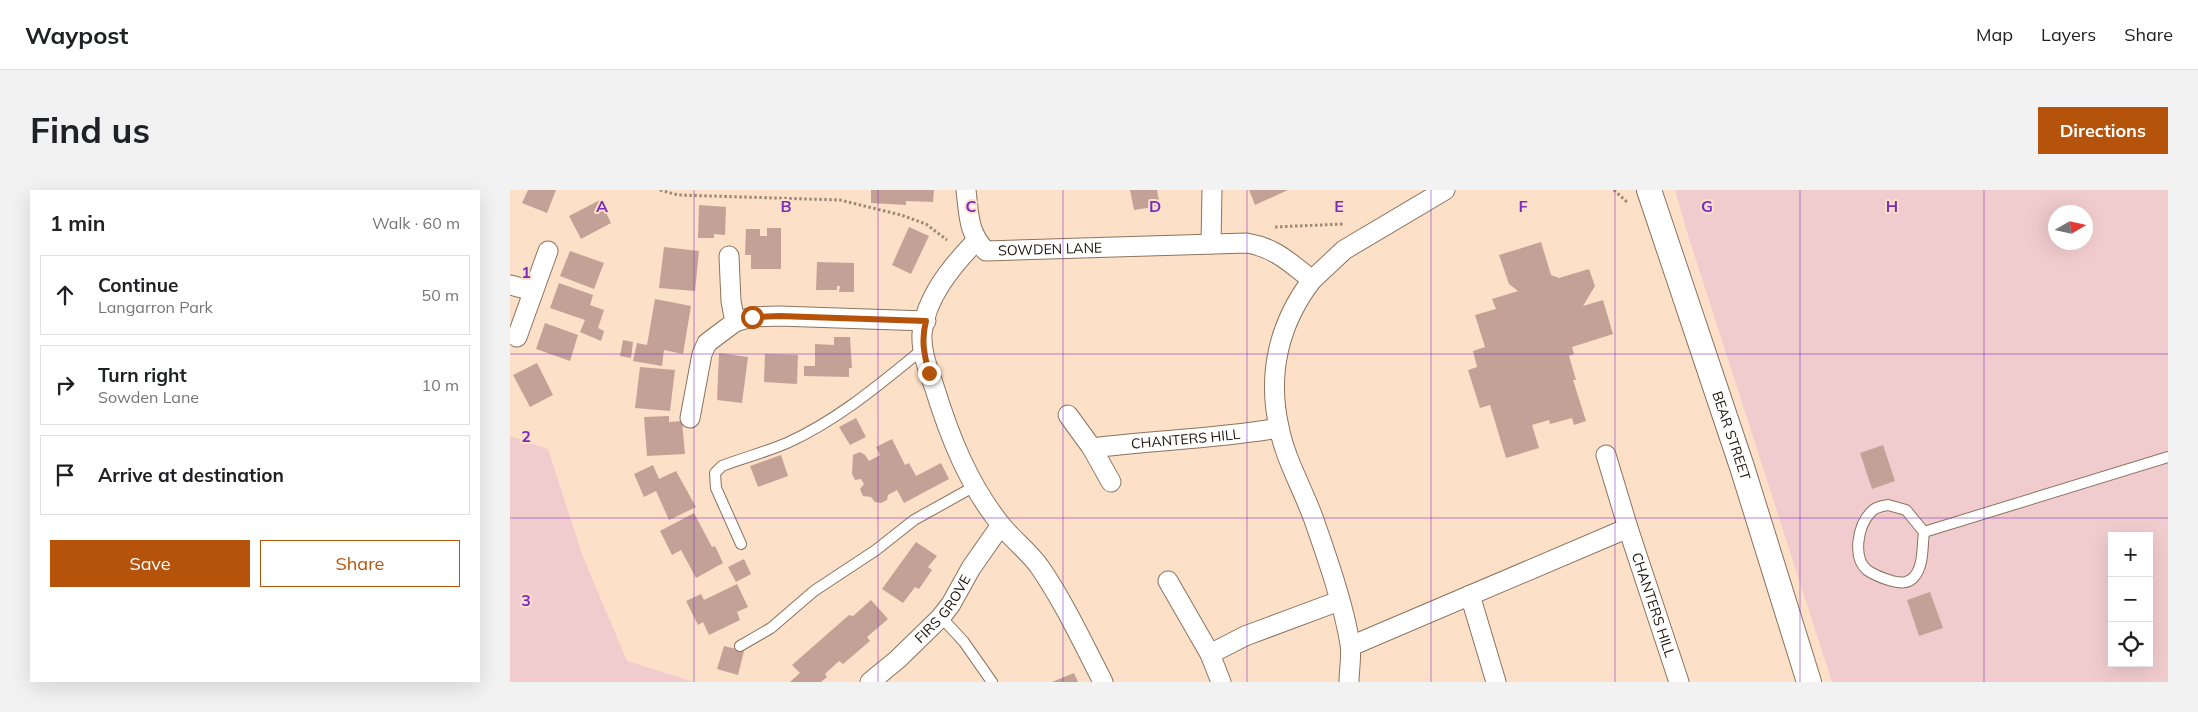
<!DOCTYPE html>
<html lang="en">
<head>
<meta charset="utf-8">
<style>
  :root { --surface:#fff; --page:#f2f2f2; --text:#202124; --muted:#757577; --line:#e0e0e0; --accent:#b45309 }
  body { margin:0; font-family:Mulish,sans-serif; background:var(--page); color:var(--text) }
  .controls { position:absolute; right:15px; bottom:15px; display:grid; overflow:hidden; border-radius:0px; box-shadow:0 5px 20px #0002 }
  .controls button { width:45px; height:45px; display:grid; place-items:center; padding:0; border:0; border-bottom:1px solid var(--line); background:var(--surface); color:var(--text); font:25px sans-serif }
  .compass { position:absolute; left:1538px; top:15px; width:45px; height:45px; border-radius:50%; background:var(--surface); box-shadow:0 5px 20px #0002; rotate:81deg }
  .stop { position:absolute; width:15px; height:15px; margin:-11px; border:4px solid #b45309; border-radius:50%; background:#fff }
  .stop.end { background:#b45309; border-color:#fff; box-shadow:0 1px 5px #0008 }
  .list { margin:0; padding:0; list-style:none }
  h2 { display:flex; justify-content:space-between; align-items:center; height:65px; margin:0; padding:0 20px; font-size:21px }
  h2 small { font-size:16px; font-weight:400; color:var(--muted) }
  .list li { display:grid; grid-template-columns:32px 1fr auto; gap:15px; align-items:center; box-sizing:border-box; height:80px; margin:0 10px 10px; padding:0 10px; border:1px solid var(--line); border-radius:0px }
  .list b { display:block; font-size:19px; white-space:nowrap }
  .list p { margin:0; font-size:16px; white-space:nowrap; color:var(--muted) }
  .list em { font-size:16px; font-style:normal; color:var(--muted) }
  .actions { display:flex; gap:10px; padding:15px 20px }
  .actions a { flex:1; padding:11px 0; border:1px solid var(--accent); border-radius:0px; text-align:center; font-size:18px; color:var(--accent) }
  .actions .main { background:var(--accent); color:#fff }
  .icon { flex:none; width:28px; height:28px; fill:none; stroke:currentColor; stroke-width:2; stroke-linecap:round; stroke-linejoin:round }
  .map { position:relative; flex:none; width:1658px; height:492px; overflow:hidden; border-radius:0px }
  header { display:flex; align-items:center; gap:30px; box-sizing:border-box; height:70px; padding:0 25px; background:var(--surface); border-bottom:1px solid var(--line) }
  header strong { font-size:24px }
  nav { display:flex; gap:28px; margin-inline-start:auto; font-size:18px }
  .intro { display:flex; align-items:center; justify-content:space-between; box-sizing:border-box; height:120px; padding:0 30px }
  h1 { margin:0; font-size:35px }
  .button { padding:12px 22px; border-radius:0px; background:var(--accent); color:#fff; font-size:18px; font-weight:700 }
  main { display:flex; gap:30px; padding:0 30px }
  aside { flex:1; background:var(--surface); border-radius:0px; box-shadow:0 5px 20px #0002 }
  .map>svg:first-child { display:block }
  .green { fill:#f1ccce; fill-rule:evenodd }
  .building { fill:#c4a196 }
  .lines { fill:none; stroke-linecap:round; stroke-linejoin:round }
  .service-casing { stroke:#8c735e; stroke-width:12 }
  .minor-casing { stroke:#8c735e; stroke-width:21 }
  .tertiary-casing { stroke:#8c735e; stroke-width:26 }
  .path { stroke:#9c8976; stroke-width:3; stroke-dasharray:2.5 2.5; stroke-linecap:butt }
  .service { stroke:#fff; stroke-width:10 }
  .minor { stroke:#fff; stroke-width:19 }
  .tertiary { stroke:#fff; stroke-width:24 }
  .route { stroke:#b45309; stroke-width:6 }
  .grid { fill:none; stroke:#7b2cbf; stroke-width:1; stroke-opacity:0.55 }
  .labels { text-anchor:middle; dominant-baseline:central; stroke-width:4; stroke-linejoin:round; paint-order:stroke }
  .street-label { font-size:14px; fill:#1d140b; stroke:#fce0c7 }
  .grid-label { font-size:16px; text-anchor:middle; font-weight:bold; fill:#7b2cbf; stroke:#fce0c7; stroke-width:4; stroke-linejoin:round; paint-order:stroke }
</style>
</head>
<body>
<header>
<strong>Waypost</strong>
<nav><a>Map</a><a>Layers</a><a>Share</a></nav>
</header>
<div class="intro"><h1>Find us</h1><a class="button">Directions</a></div>
<main>
<aside>
<h2>1 min<small>Walk · 60 m</small></h2>
<ul class="list">
<li><svg class="icon" aria-label="ahead" viewBox="0 0 24 24"><path d="M12 20V5M6 11l6-6 6 6"/></svg><div><b>Continue</b><p>Langarron Park</p></div><em>50 m</em></li>
<li><svg class="icon" aria-label="right" viewBox="0 0 24 24"><path d="M7 20v-9h11M14 6l5 5-5 5"/></svg><div><b>Turn right</b><p>Sowden Lane</p></div><em>10 m</em></li>
<li><svg class="icon" aria-label="arrive" viewBox="0 0 24 24"><path d="M6 21V4h12l-3 4 3 4H6"/></svg><div><b>Arrive at destination</b></div></li>
</ul>
<div class="actions"><a class="main">Save</a><a>Share</a></div>
</aside>
<div class="map">
<svg width="1658" height="492" viewBox="0 0 1658 492">
  <rect width="100%" height="100%" fill="#fce0c7"/>
  <g class="green">
    <path d="M1165,0H1658V492H1322L1176,39ZM1546,22H1576V52H1546ZM1602,346H1639V473H1602Z"/>
    <polygon points="0,246 38,259 73,367 117,471 184,492 0,492"/>
  </g>
  <g class="building">
    <polygon points="18,0 46,0 37,23 12,13"/>
    <polygon points="361,0 424,0 423,12 396,11 396,15 361,13"/>
    <polygon points="620,0 647,0 650,16 624,20"/>
    <polygon points="739,0 778,0 745,15"/>
    <polygon points="90,10 101,33 71,49 59,26"/>
    <polygon points="189,15 216,17 215,45 204,44 204,48 188,48"/>
    <polygon points="399,37 419,46 401,84 382,75"/>
    <polygon points="257,38 271,38 271,79 241,79 241,65 235,65 236,39 250,39 250,46 257,46"/>
    <polygon points="1031,52 1041,85 1049,88 1079,79 1085,96 1073,116 1093,110 1103,144 1062,157 1064,164 1059,166 1066,190 1063,190 1076,231 1064,235 1062,228 1040,234 1039,230 1022,235 1029,258 996,268 980,215 970,218 958,180 967,177 963,161 975,157 965,125 986,119 982,109 1008,101 999,94 989,65"/>
    <polygon points="154,57 189,61 185,101 149,98"/>
    <polygon points="60,61 94,73 84,99 50,86"/>
    <polygon points="307,72 344,73 344,102 329,102 330,96 327,96 327,100 306,100"/>
    <polygon points="49,93 83,105 80,115 94,120 88,138 94,141 91,151 70,142 75,130 40,118"/>
    <polygon points="145,109 181,116 173,164 154,160 152,176 123,171 127,153 137,155"/>
    <polygon points="35,133 68,145 60,171 26,159"/>
    <polygon points="324,147 340,147 342,178 339,178 339,187 294,186 294,176 305,176 305,154 324,155"/>
    <polygon points="113,150 123,152 121,168 110,166"/>
    <polygon points="209,163 238,167 232,213 207,210"/>
    <polygon points="255,164 288,165 287,194 254,192"/>
    <polygon points="27,173 43,205 20,217 3,185"/>
    <polygon points="130,177 165,180 160,221 125,218"/>
    <polygon points="159,226 159,232 172,231 175,264 137,266 134,227"/>
    <polygon points="346,228 356,247 340,255 329,237"/>
    <polygon points="382,249 395,275 399,273 406,286 431,273 439,289 394,313 387,300 378,305 377,310 371,313 365,312 361,307 353,306 350,299 354,294 351,289 345,290 342,284 343,265 350,262 355,265 359,271 370,265 366,257"/>
    <polygon points="1373,255 1385,291 1362,299 1350,263"/>
    <polygon points="271,265 278,286 248,297 240,276"/>
    <polygon points="143,275 149,289 166,281 186,317 159,330 146,301 134,307 124,284"/>
    <polygon points="184,323 202,357 205,356 213,373 186,388 171,360 162,365 150,341"/>
    <polygon points="406,352 427,366 418,377 422,380 409,399 405,397 393,413 372,399"/>
    <polygon points="234,369 241,384 226,392 218,377"/>
    <polygon points="227,394 238,417 227,422 230,430 199,445 193,432 188,435 176,411 191,404 194,410"/>
    <polygon points="1420,402 1433,438 1409,446 1397,410"/>
    <polygon points="361,410 378,429 357,447 360,451 333,474 329,471 315,484 317,487 311,492 280,492 290,483 282,475 339,425 343,426"/>
    <polygon points="214,456 234,461 228,485 207,479"/>
    <polygon points="564,483 568,492 542,492"/>
  </g>
  <g class="lines">
    <g class="service-casing">
      <g id="service">
        <path d="M1378,315L1396,320L1414,342C1412,356 1414,376 1404,387C1398,394 1390,393 1382,391C1375,389 1364,385 1357,380C1342,367 1348,335 1361,322C1365,317 1372,316 1378,315Z"/>
        <polyline points="1414,342 1658,267"/>
        <path d="M231,354L206,298L205,283L212,276C233,268 256,262 277,253C328,230 370,194 413,159"/>
        <polyline points="431,427 454,452 482,492"/>
        <polyline points="230,456 261,438 304,401 366,360 404,330 465,296"/>
      </g>
    </g>
    <g class="minor-casing">
      <g id="minor">
        <path id="s1" d="M456,0C459,25 458,43 476,61L737,53C766,58 780,73 802,90L834,60L935,0"/>
        <path d="M466,51C442,76 415,108 412,144C411,162 418,179 424,196C439,245 458,294 491,335C502,349 518,361 529,376C554,412 573,453 593,492"/>
        <polyline points="701,54 702,0"/>
        <path d="M802,90C769,133 757,184 769,237C775,269 793,299 804,330C817,367 834,416 840,454C842,466 839,480 839,492"/>
        <polyline points="0,95 23,101"/>
        <polyline points="225,132 242,127 269,126 416,131"/>
        <polyline points="7,147 38,61"/>
        <polyline points="558,225 582,258 601,292"/>
        <polyline points="180,228 192,164 197,153 225,132 221,111 219,66"/>
        <path id="s2" d="M582,258C644,250 707,249 769,238"/>
        <polyline points="1096,265 1118,338"/>
        <polyline points="658,391 700,464 711,492"/>
        <polyline points="960,405 986,492"/>
        <path id="s3" d="M841,456L1118,338L1169,492"/>
        <polyline points="700,464 735,446 829,411"/>
        <path id="s4" d="M360,492L388,469L431,427L441,414L461,378L491,335"/>
      </g>
    </g>
    <g class="tertiary-casing">
      <g id="tertiary">
        <path id="s5" d="M1139,0L1232,277L1299,492"/>
      </g>
    </g>
    <g class="path">
      <polyline points="150,0 168,5 330,10 391,25 416,34 437,50"/>
      <polyline points="1104,0 1118,13"/>
      <polyline points="765,37 833,34"/>
    </g>
    <use href="#service" class="service"/>
    <use href="#minor" class="minor"/>
    <use href="#tertiary" class="tertiary"/>
  </g>
  <g class="lines">
    <path class="route" d="M242,127L269,126L416,131C411,150 414,164 419,183"/>
  </g>
  <path class="grid" d="M184,0V492M368,0V492M553,0V492M737,0V492M921,0V492M1105,0V492M1290,0V492M1474,0V492M0,164H1658M0,328H1658"/>
  <g class="labels">
    <g class="street-label">
      <text stroke="none"><textPath href="#s1" startOffset="130">SOWDEN LANE</textPath></text>
      <text stroke="none"><textPath href="#s5" startOffset="259">BEAR STREET</textPath></text>
      <text stroke="none"><textPath href="#s2" startOffset="94">CHANTERS HILL</textPath></text>
      <text stroke="none"><textPath href="#s3" startOffset="382">CHANTERS HILL</textPath></text>
      <text stroke="none"><textPath href="#s4" startOffset="104">FIRS GROVE</textPath></text>
    </g>
  </g>
  <g class="grid-label">
    <text x="92" y="22">A</text>
    <text x="276" y="22">B</text>
    <text x="461" y="22">C</text>
    <text x="645" y="22">D</text>
    <text x="829" y="22">E</text>
    <text x="1013" y="22">F</text>
    <text x="1197" y="22">G</text>
    <text x="1382" y="22">H</text>
    <text x="16" y="88">1</text>
    <text x="16" y="252">2</text>
    <text x="16" y="416">3</text>
  </g>
</svg>
<div class="controls">
<button>+</button>
<button>−</button>
<button><svg class="icon" aria-label="locate" viewBox="0 0 24 24"><circle cx="12" cy="12" r="6"/><path d="M12 2v4M12 18v4M2 12h4M18 12h4"/></svg></button>
</div>
<svg class="compass" viewBox="-18 -18 36 36"><path d="M0-13l5 13h-10z" fill="#e53935"/><path d="M0 13l5-13h-10z" fill="#757577"/></svg>
<div class="stop" style="left:242px;top:127px"></div>
<div class="stop end" style="left:419px;top:183px"></div>
</div>
</main>
</body>
</html>
